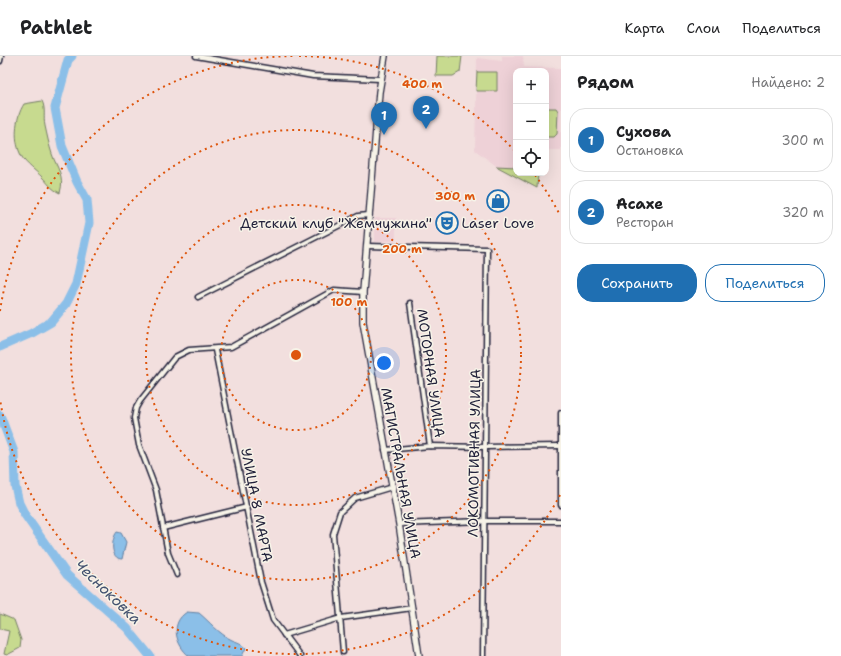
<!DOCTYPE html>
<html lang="ru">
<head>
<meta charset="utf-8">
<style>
  :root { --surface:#fff; --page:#f2f2f2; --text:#202124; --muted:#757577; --line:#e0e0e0; --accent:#1f6fb2 }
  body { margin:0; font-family:"Shantell Sans",sans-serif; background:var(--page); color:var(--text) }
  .controls { position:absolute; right:12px; top:12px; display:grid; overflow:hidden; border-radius:8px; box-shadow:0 4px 16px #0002 }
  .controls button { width:36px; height:36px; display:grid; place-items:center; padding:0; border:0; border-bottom:1px solid var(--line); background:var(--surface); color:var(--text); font:20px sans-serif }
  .you { position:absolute; left:384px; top:307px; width:14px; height:14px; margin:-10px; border:3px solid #fff; border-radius:50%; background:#1a73e8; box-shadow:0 0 0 6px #1a73e833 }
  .badge { display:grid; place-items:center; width:26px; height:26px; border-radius:50%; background:var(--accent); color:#fff; font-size:13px; font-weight:700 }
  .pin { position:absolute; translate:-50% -33px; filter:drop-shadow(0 1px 2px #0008) }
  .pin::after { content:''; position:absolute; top:21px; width:14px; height:12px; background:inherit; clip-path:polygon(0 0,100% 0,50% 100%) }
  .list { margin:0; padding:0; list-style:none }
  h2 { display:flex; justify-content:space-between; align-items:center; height:52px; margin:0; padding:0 16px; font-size:17px }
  h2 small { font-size:13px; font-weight:400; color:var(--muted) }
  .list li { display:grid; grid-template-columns:26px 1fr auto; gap:12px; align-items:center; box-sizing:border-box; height:64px; margin:0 8px 8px; padding:0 8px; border:1px solid var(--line); border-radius:16px }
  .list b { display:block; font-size:15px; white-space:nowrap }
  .list p { margin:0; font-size:13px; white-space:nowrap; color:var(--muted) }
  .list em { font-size:13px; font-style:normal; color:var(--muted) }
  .actions { display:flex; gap:8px; padding:12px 16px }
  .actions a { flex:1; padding:9px 0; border:1px solid var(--accent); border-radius:16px; text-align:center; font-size:14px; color:var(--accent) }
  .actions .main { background:var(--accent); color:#fff }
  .icon { flex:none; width:22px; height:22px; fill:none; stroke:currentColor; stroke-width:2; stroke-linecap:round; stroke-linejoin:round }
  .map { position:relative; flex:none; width:561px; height:600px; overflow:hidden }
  header { display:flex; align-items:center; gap:24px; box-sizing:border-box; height:56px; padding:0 20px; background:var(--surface); border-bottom:1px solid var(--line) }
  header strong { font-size:19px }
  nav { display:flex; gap:22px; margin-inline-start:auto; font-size:14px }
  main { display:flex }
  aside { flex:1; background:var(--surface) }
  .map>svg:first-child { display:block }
  .built { fill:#eed1d7 }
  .green { fill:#c7da8f; stroke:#747e65 }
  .water { fill:#8bbfe8; stroke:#6180a3 }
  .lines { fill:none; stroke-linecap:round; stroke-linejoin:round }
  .river { stroke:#8bbfe8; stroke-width:9 }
  .street-casing { stroke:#22223b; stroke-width:7 }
  .secondary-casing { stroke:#22223b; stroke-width:8 }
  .street { stroke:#f7f3e8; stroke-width:4 }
  .secondary { stroke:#f7f3e8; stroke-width:5.5 }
  .ring { fill:none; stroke:#de560e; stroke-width:2; stroke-dasharray:2 4 }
  .labels { text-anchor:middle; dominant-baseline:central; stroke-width:3; stroke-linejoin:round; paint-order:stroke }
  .poi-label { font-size:14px; fill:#22223b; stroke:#f7f3e8; text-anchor:end }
  .street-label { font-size:14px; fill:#22223b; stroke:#f7f3e8 }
  .water-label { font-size:15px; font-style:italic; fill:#42516f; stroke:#f7f3e8 }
  .centre { fill:#de560e; stroke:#f7f3e8; stroke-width:2 }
  .ring-label { font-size:12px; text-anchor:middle; font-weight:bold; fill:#de560e; stroke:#f7f3e8; stroke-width:3; stroke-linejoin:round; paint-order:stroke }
</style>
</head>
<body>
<header>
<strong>Pathlet</strong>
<nav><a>Карта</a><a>Слои</a><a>Поделиться</a></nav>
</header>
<main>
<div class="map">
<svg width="561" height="600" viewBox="0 0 561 600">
  <rect width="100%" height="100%" fill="#f2dfde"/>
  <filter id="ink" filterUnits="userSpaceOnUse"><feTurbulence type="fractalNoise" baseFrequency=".025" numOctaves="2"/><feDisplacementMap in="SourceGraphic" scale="8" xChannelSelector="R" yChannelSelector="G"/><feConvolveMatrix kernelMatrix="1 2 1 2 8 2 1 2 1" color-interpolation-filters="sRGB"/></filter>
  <g filter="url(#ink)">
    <g class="built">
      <polygon points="502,0 523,0 524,11 561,12 561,94 546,94 546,15 516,15 516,117 538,117 537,132 499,112 475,94 477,2 502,5"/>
      <polygon points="375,162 396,162 396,185 375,186"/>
    </g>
    <g class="green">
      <polygon points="437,0 462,0 460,16 453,20 436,20"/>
      <polygon points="477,16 497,16 497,35 476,35"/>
      <path d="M42,45C46,53 43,61 45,70C47,79 49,89 52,98C57,113 65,119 60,137C51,133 48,127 42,121C36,115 26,108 22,101C13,86 15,62 24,48Z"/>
      <polygon points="546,52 556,52 558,55 557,78 554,81 546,81"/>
      <polygon points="496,110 516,111 516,117 538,117 537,132"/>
      <polygon points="0,558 14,564 21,584 20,592 7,599 4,598 9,575 0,573"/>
    </g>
    <g class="water">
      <path d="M117,476L121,477L126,486L122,503C110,503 111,483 117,476Z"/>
      <path d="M187,556L199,557C210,566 219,578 232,584C237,586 242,587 246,592L242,600H189C176,589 169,567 187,556Z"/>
    </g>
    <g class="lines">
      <g class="river">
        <polyline points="0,291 32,277 51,266 66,248 76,228 89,167 87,144 77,126 62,90 55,52 68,4 72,0"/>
        <polyline points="0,359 14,396 15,430 19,447 25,459 67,519 127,572 150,600"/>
      </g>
      <g class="street-casing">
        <g id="street">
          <polyline points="196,0 313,20 380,23"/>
          <polyline points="0,5 1,0"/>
          <polyline points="367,190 487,193 483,600"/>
          <polyline points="198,241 358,160 369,159"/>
          <polyline points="410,247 430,390"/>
          <polyline points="215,294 261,526 273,564 300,600"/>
          <polyline points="561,357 561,449"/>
          <polyline points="385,394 430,390 486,391 561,390"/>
          <polyline points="399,468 483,465 561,465"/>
          <polyline points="163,472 247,451"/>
          <polyline points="177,519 168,497 156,434 139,389 134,362 136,352 140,345 175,301 189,294 231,291 334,234 363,236"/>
          <polyline points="284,579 341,562 412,552"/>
          <polyline points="343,596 333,478 340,456 355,442 392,431"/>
        </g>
      </g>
      <g class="secondary-casing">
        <polyline id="secondary" points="385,0 379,36 363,236 363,266 399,468 419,600"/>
      </g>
      <use href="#street" class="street"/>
      <use href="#secondary" class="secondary"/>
    </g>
  </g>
  <g class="ring">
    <circle cx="296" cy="299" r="75"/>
    <circle cx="296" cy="299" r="150"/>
    <circle cx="296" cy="299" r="225"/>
    <path d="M560 439A299 299 0 0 1 0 343M0 255A299 299 0 0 1 293 0M299 0A299 299 0 0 1 515 95M535 119A299 299 0 0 1 560 159"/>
  </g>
  <defs>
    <g id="shop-ring" transform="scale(1.15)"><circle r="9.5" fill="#f7f3e8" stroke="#1f6fb2" stroke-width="1.5"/><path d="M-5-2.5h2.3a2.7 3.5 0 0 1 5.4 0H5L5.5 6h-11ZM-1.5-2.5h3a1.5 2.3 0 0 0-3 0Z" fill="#1f6fb2"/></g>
    <g id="theatre-ring" transform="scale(1.15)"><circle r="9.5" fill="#f7f3e8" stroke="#1f6fb2" stroke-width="1.5"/><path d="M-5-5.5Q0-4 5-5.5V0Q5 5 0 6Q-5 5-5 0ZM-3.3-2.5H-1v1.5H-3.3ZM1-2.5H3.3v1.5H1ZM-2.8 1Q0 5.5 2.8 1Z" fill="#1f6fb2"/></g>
  </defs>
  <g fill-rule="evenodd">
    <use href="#shop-ring" x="498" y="145"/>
    <use href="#theatre-ring" x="447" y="167"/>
  </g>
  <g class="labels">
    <g class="poi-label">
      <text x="432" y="167">Детский клуб "Жемчужина"</text>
      <text x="498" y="167" text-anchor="middle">Laser Love</text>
    </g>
    <g class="street-label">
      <text transform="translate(431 317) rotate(82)">МОТОРНАЯ УЛИЦА</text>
      <text transform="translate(474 397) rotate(-89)">ЛОКОМОТИВНАЯ УЛИЦА</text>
      <text transform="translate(401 417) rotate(80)">МАГИСТРАЛЬНАЯ УЛИЦА</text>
      <text transform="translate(257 449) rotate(79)">УЛИЦА 8 МАРТА</text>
    </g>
    <g class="water-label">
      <text transform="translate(108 536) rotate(44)">Чесноковка</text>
    </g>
  </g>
  <circle cx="296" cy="299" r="6" class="centre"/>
  <g class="ring-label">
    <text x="422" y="32">400 m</text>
    <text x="455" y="144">300 m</text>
    <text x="402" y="197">200 m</text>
    <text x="349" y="250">100 m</text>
  </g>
</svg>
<div class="controls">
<button>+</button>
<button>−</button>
<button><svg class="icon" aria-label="locate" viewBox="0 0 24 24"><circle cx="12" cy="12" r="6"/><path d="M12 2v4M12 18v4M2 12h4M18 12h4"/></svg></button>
</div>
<div class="you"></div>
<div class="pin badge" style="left:384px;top:79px">1</div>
<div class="pin badge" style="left:426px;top:73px">2</div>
</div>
<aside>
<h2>Рядом<small>Найдено: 2</small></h2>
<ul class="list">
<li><span class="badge">1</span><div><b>Сухова</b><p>Остановка</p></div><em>300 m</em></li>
<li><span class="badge">2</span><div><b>Асахе</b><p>Ресторан</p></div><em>320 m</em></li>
</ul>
<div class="actions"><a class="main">Сохранить</a><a>Поделиться</a></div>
</aside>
</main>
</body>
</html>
